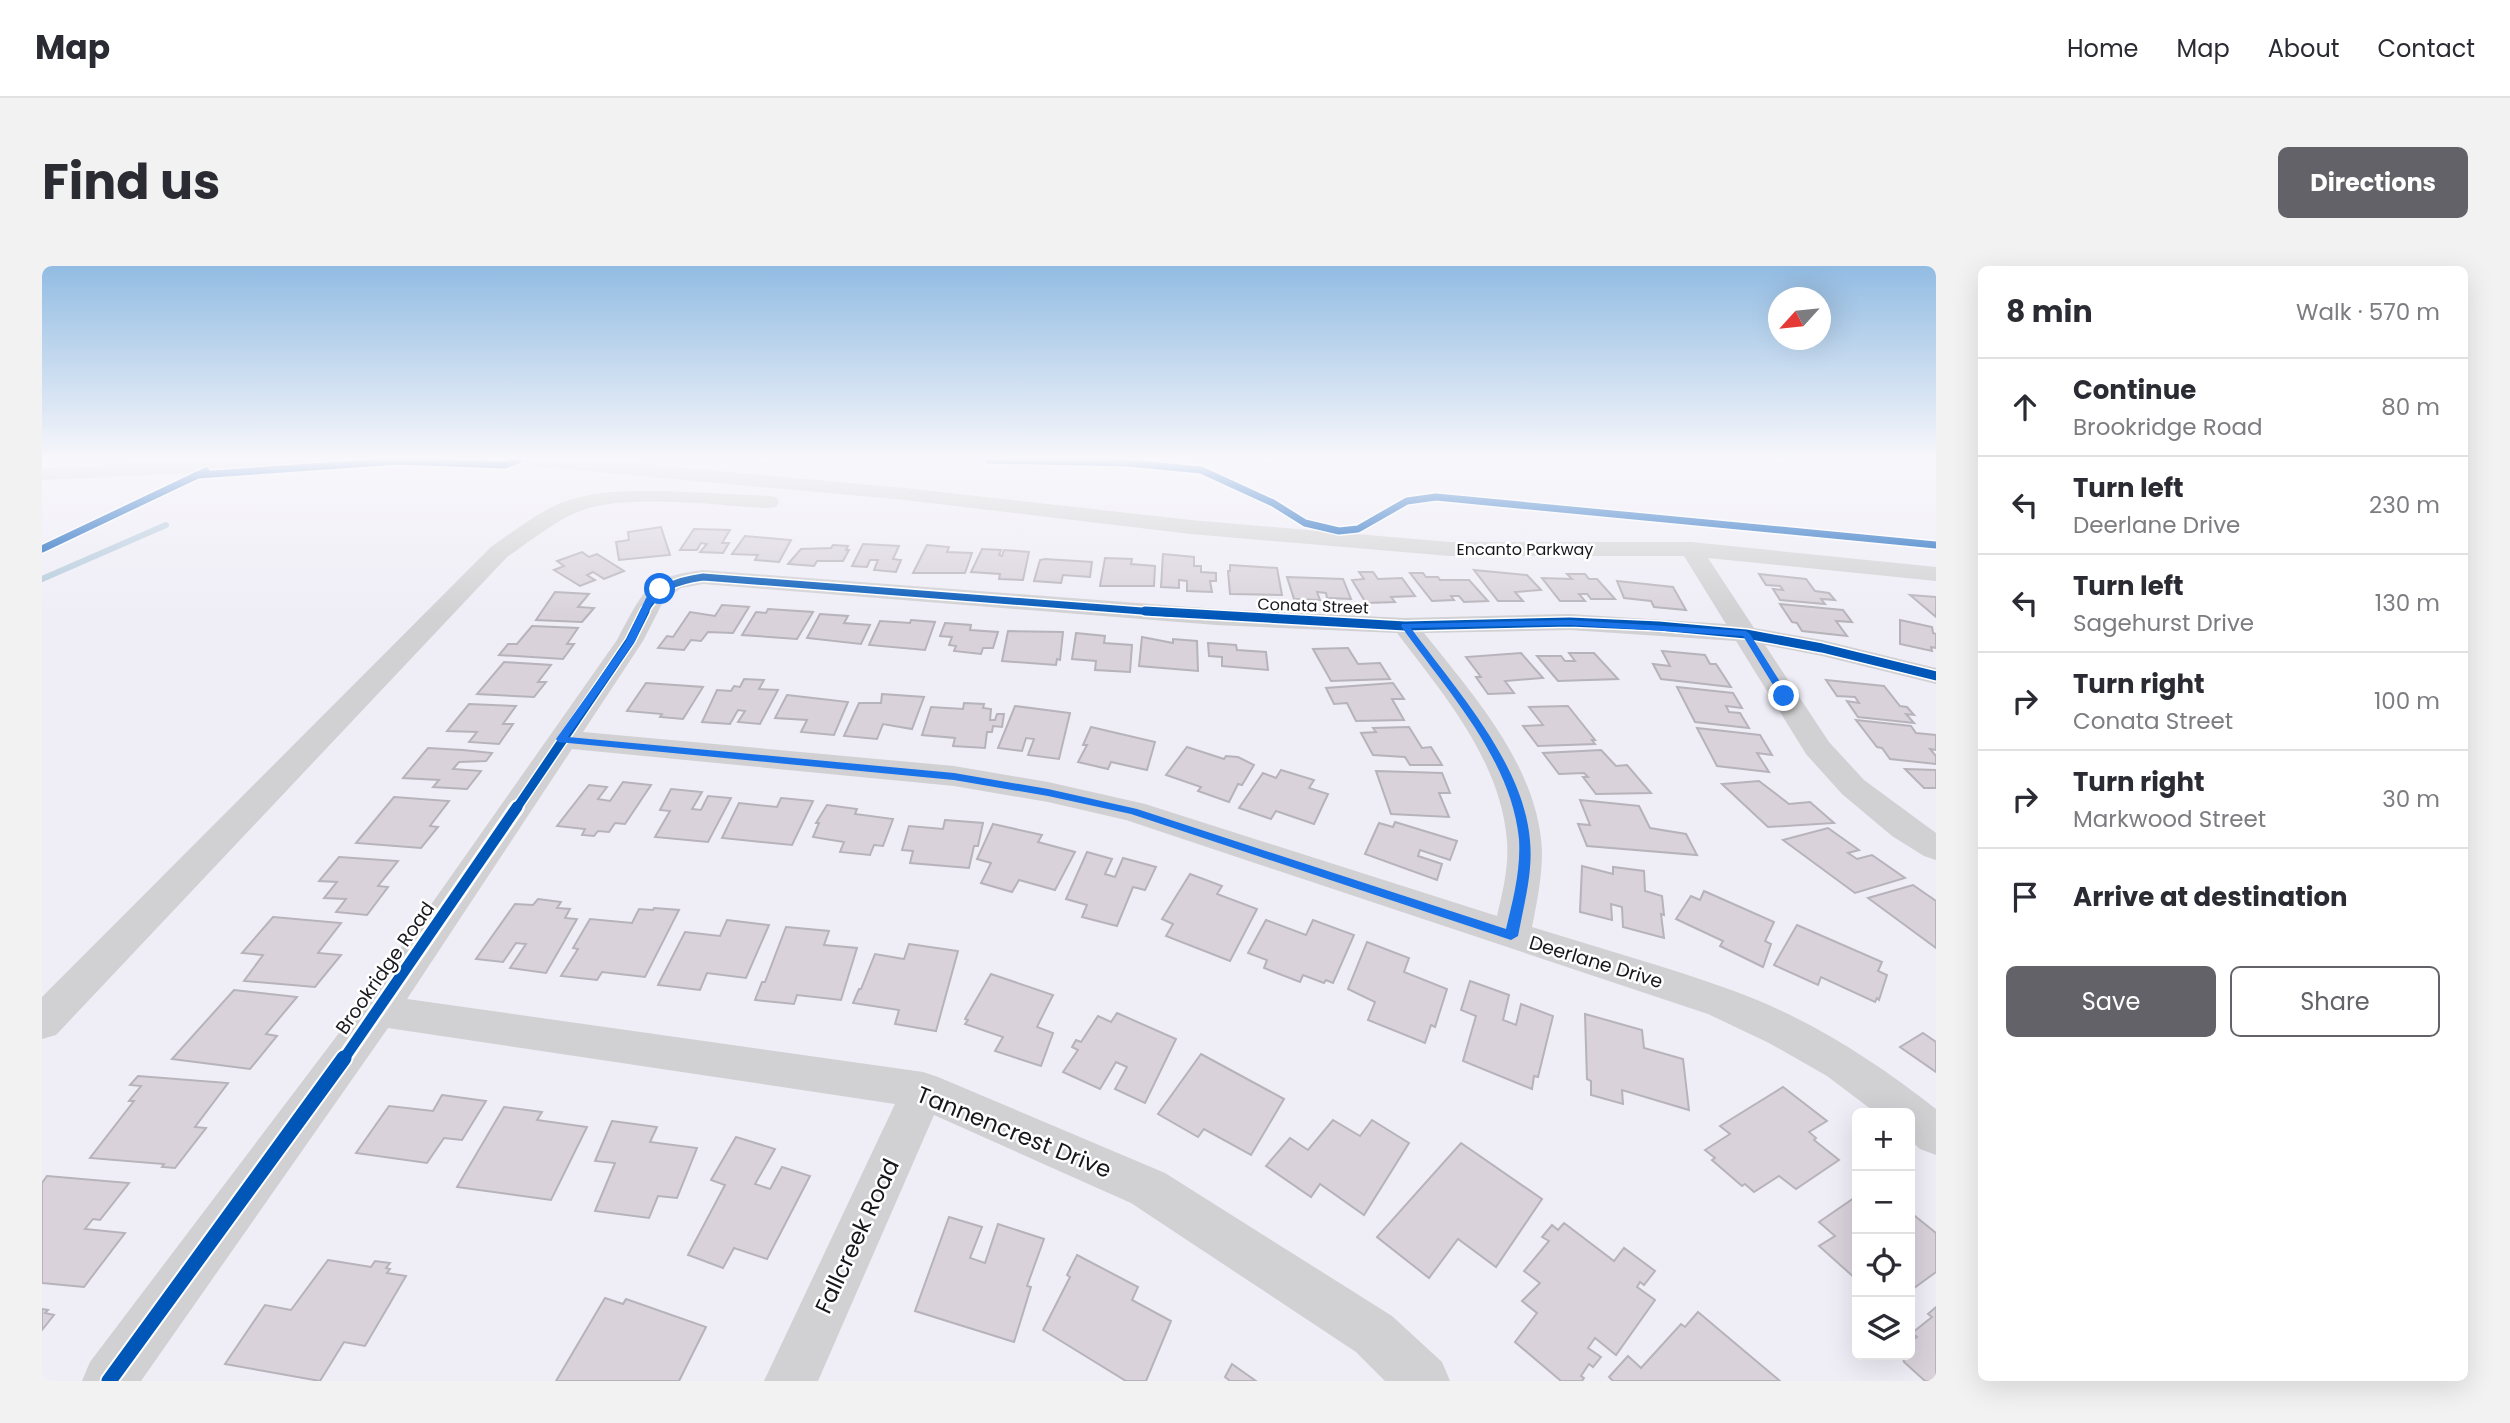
<!DOCTYPE html>
<html lang="en">
<head>
<meta charset="utf-8">
<style>
  :root { --surface:#fff; --page:#f2f2f3; --text:#2b2b33; --muted:#7c7c81; --line:#e1e1e2; --accent:#636268 }
  body { margin:0; font-family:Poppins,sans-serif; background:var(--page); color:var(--text) }
  .controls { position:absolute; right:21px; bottom:21px; display:grid; overflow:hidden; border-radius:10px; box-shadow:0 7px 28px #0002 }
  .controls button { width:63px; height:63px; display:grid; place-items:center; padding:0; border:0; border-bottom:2px solid var(--line); background:var(--surface); color:var(--text); font:35px sans-serif }
  .compass { position:absolute; left:1726px; top:21px; width:63px; height:63px; border-radius:50%; background:var(--surface); box-shadow:0 7px 28px #0002; rotate:243deg }
  .stop { position:absolute; width:21px; height:21px; margin:-16px; border:5px solid #1a73e8; border-radius:50%; background:#fff }
  .stop.end { background:#1a73e8; border-color:#fff; box-shadow:0 2px 7px #0008 }
  .list { margin:0; padding:0; list-style:none }
  h2 { display:flex; justify-content:space-between; align-items:center; height:91px; margin:0; padding:0 28px; font-size:30px }
  h2 small { font-size:23px; font-weight:400; color:var(--muted) }
  .list li { display:grid; grid-template-columns:46px 1fr auto; gap:21px; align-items:center; box-sizing:border-box; height:98px; padding:0 28px; border-top:2px solid var(--line) }
  .list b { display:block; font-size:26px; white-space:nowrap }
  .list p { margin:0; font-size:23px; white-space:nowrap; color:var(--muted) }
  .list em { font-size:23px; font-style:normal; color:var(--muted) }
  .actions { display:flex; gap:14px; padding:21px 28px }
  .actions a { flex:1; padding:16px 0; border:2px solid var(--accent); border-radius:10px; text-align:center; font-size:24px; color:var(--accent) }
  .actions .main { background:var(--accent); color:#fff }
  .icon { flex:none; width:38px; height:38px; fill:none; stroke:currentColor; stroke-width:2; stroke-linecap:round; stroke-linejoin:round }
  .map { position:relative; flex:none; width:1894px; height:1115px; overflow:hidden; border-radius:10px }
  header { display:flex; align-items:center; gap:42px; box-sizing:border-box; height:98px; padding:0 35px; background:var(--surface); border-bottom:2px solid var(--line) }
  header strong { font-size:33px }
  nav { display:flex; gap:38px; margin-inline-start:auto; font-size:24px }
  .intro { display:flex; align-items:center; justify-content:space-between; box-sizing:border-box; height:168px; padding:0 42px }
  h1 { margin:0; font-size:49px }
  .button { padding:18px 32px; border-radius:10px; background:var(--accent); color:#fff; font-size:24px; font-weight:700 }
  main { display:flex; gap:42px; padding:0 42px }
  aside { flex:1; background:var(--surface); border-radius:10px; box-shadow:0 7px 28px #0002 }
  .map>svg:first-child { display:block }
  .lines { fill:none; stroke-linecap:round; stroke-linejoin:round }
  .stream { stroke:#b1c9db; stroke-width:6 }
  .building { fill:#d9d2db; stroke:#b7b3ba; stroke-width:2 }
  .minor { fill:#d1d0d2; fill-rule:evenodd }
  .cycleway-far3-casing { stroke:#fff; stroke-width:10 }
  .cycleway-far2-casing { stroke:#fff; stroke-width:12 }
  .cycleway-far1-casing { stroke:#fff; stroke-width:16 }
  .cycleway-casing { stroke:#fff; stroke-width:19 }
  .cycleway-far3 { stroke:#0057b8; stroke-width:7 }
  .cycleway-far2 { stroke:#0057b8; stroke-width:9 }
  .cycleway-far1 { stroke:#0057b8; stroke-width:11 }
  .cycleway { stroke:#0057b8; stroke-width:15 }
  .route { fill:#1a73e8 }
  .labels { text-anchor:middle; dominant-baseline:central; stroke-width:5; stroke-linejoin:round; paint-order:stroke }
  .far-street-label { font-size:16px; fill:#18171c; stroke:#fff }
  .street-label { font-size:19px; fill:#18171c; stroke:#fff }
  .near-street-label { font-size:23px; fill:#18171c; stroke:#fff }
</style>
</head>
<body>
<header>
<strong>Map</strong>
<nav><a>Home</a><a>Map</a><a>About</a><a>Contact</a></nav>
</header>
<div class="intro"><h1>Find us</h1><a class="button">Directions</a></div>
<main>
<div class="map">
<svg width="1894" height="1115" viewBox="0 0 1894 1115">
  <rect width="100%" height="100%" fill="#efedf6"/>
  <g class="lines">
    <polyline class="stream" points="0,313 124,259"/>
  </g>
  <g class="building">
    <polygon points="619,261 628,289 577,294 574,276 587,274 586,266"/>
    <polygon points="652,263 688,264 680,277 687,277 681,287 658,286 665,278 659,277 655,284 638,284"/>
    <polygon points="703,270 749,274 737,296 713,294 716,289 690,288"/>
    <polygon points="821,278 857,280 851,293 859,294 854,306 832,304 836,294 828,294 825,301 810,300"/>
    <polygon points="791,279 806,280 804,284 807,284 801,295 775,295 772,300 746,298 759,283 789,282"/>
    <polygon points="885,279 907,281 905,286 930,287 923,307 871,307"/>
    <polygon points="940,283 959,284 957,289 960,290 962,284 987,286 981,314 957,313 958,308 929,306"/>
    <polygon points="540,286 547,291 555,288 582,305 562,313 551,306 545,309 553,314 538,320 512,304 522,300 515,295"/>
    <polygon points="1121,288 1152,291 1152,300 1159,300 1159,306 1174,307 1174,315 1168,315 1170,326 1145,325 1145,315 1137,314 1137,322 1119,321"/>
    <polygon points="1063,292 1090,293 1089,298 1113,300 1112,320 1058,320"/>
    <polygon points="1003,293 1050,296 1048,311 1021,309 1019,317 992,315 998,294"/>
    <polygon points="1188,299 1235,302 1240,329 1188,328 1186,305 1188,305"/>
    <polygon points="1432,304 1485,309 1499,324 1473,326 1481,335 1456,335"/>
    <polygon points="1317,306 1331,306 1336,313 1360,312 1373,330 1349,331 1353,336 1324,337 1310,314 1322,313"/>
    <polygon points="1368,307 1381,307 1384,311 1396,311 1398,314 1427,314 1446,335 1422,336 1417,330 1409,330 1412,334 1390,335"/>
    <polygon points="1525,308 1543,308 1547,313 1555,313 1573,333 1549,333 1545,328 1537,328 1543,335 1518,335 1500,312 1530,313"/>
    <polygon points="1717,308 1764,313 1773,325 1787,327 1793,334 1779,333 1783,338 1738,334 1731,323 1741,324 1738,320 1724,319"/>
    <polygon points="1245,311 1301,313 1309,333 1285,332 1284,327 1275,326 1278,334 1252,333"/>
    <polygon points="1575,315 1631,321 1644,344 1612,341 1609,335 1582,332"/>
    <polygon points="513,326 547,328 536,341 552,342 540,356 494,354"/>
    <polygon points="1868,329 1894,331 1894,351"/>
    <polygon points="1738,338 1801,344 1810,356 1794,355 1805,370 1760,365 1755,357 1750,356"/>
    <polygon points="680,339 707,341 691,367 666,366 659,375 649,374 642,384 616,382 625,370 631,371 648,346 673,350"/>
    <polygon points="726,343 771,346 755,373 700,369 714,346 724,347"/>
    <polygon points="778,348 806,350 802,357 828,359 819,378 765,372"/>
    <polygon points="869,354 893,356 883,384 827,379 838,355 868,357"/>
    <polygon points="1858,354 1890,361 1891,367 1894,368 1894,382 1889,381 1890,385 1858,378"/>
    <polygon points="903,357 929,359 928,364 956,366 951,382 941,382 939,388 912,385 914,380 907,379 910,371 898,370"/>
    <polygon points="490,360 536,362 525,378 532,378 521,393 457,389 466,378 475,378"/>
    <polygon points="966,365 1021,366 1018,394 1015,393 1014,399 960,395"/>
    <polygon points="1034,367 1063,370 1062,377 1090,379 1088,406 1053,404 1054,395 1030,393"/>
    <polygon points="1100,371 1131,377 1131,373 1155,375 1156,405 1097,400"/>
    <polygon points="1166,377 1194,379 1195,384 1224,386 1226,404 1180,400 1180,391 1167,390"/>
    <polygon points="1306,382 1316,398 1338,397 1348,413 1289,415 1271,383"/>
    <polygon points="1620,385 1663,389 1668,398 1674,398 1689,421 1619,413 1611,398 1628,400"/>
    <polygon points="1479,387 1501,412 1463,415 1472,427 1446,428 1434,411 1439,411 1424,391"/>
    <polygon points="1527,387 1552,387 1576,413 1516,415 1495,390 1519,390 1523,395 1533,395"/>
    <polygon points="462,396 509,399 496,416 504,416 492,431 435,428"/>
    <polygon points="702,413 722,414 717,423 736,424 718,458 696,456 703,445 696,444 688,458 660,456 675,424 689,425 692,420 698,421"/>
    <polygon points="1784,414 1842,420 1858,440 1865,441 1872,449 1864,448 1872,457 1816,451 1805,435 1817,437 1813,431 1795,430"/>
    <polygon points="604,417 661,421 641,453 618,451 620,448 585,445"/>
    <polygon points="1351,417 1362,433 1350,433 1362,454 1314,455 1305,437 1292,438 1284,422"/>
    <polygon points="1635,421 1691,427 1700,442 1684,440 1687,446 1698,447 1707,462 1653,456"/>
    <polygon points="840,428 882,431 870,463 841,458 835,473 802,470 817,437 839,437"/>
    <polygon points="745,429 806,436 792,469 759,466 765,454 733,452"/>
    <polygon points="922,437 942,438 941,442 949,443 948,454 953,454 955,448 962,448 960,461 951,460 950,466 945,466 943,482 911,480 913,472 880,469 889,441 921,443"/>
    <polygon points="427,438 474,440 461,458 471,458 457,478 427,476 435,466 405,465"/>
    <polygon points="973,440 1028,447 1017,493 986,489 992,473 984,472 980,485 956,482"/>
    <polygon points="1526,440 1553,474 1550,474 1553,478 1496,480 1481,460 1501,459 1487,441"/>
    <polygon points="1814,454 1869,460 1874,467 1894,469 1894,484 1888,483 1894,490 1894,498 1848,493 1840,482 1835,481"/>
    <polygon points="1049,461 1113,476 1105,504 1069,496 1066,503 1036,496 1045,479 1041,479"/>
    <polygon points="1367,461 1380,482 1389,481 1400,499 1368,499 1363,491 1331,489 1319,467 1334,466 1331,462"/>
    <polygon points="1655,462 1718,469 1730,489 1715,487 1727,506 1675,500"/>
    <polygon points="1145,481 1182,493 1184,490 1196,491 1212,499 1200,519 1196,518 1187,536 1156,525 1159,521 1124,509"/>
    <polygon points="386,482 421,484 450,487 444,495 417,496 411,503 439,505 425,523 391,521 397,514 361,512"/>
    <polygon points="1559,484 1574,500 1585,499 1609,527 1554,528 1541,511 1546,511 1542,507 1517,508 1501,487"/>
    <polygon points="1863,503 1894,504 1894,522 1882,522"/>
    <polygon points="1239,504 1272,514 1267,522 1286,528 1272,558 1234,545 1229,553 1197,542 1221,507 1234,512"/>
    <polygon points="1334,505 1400,507 1408,527 1397,527 1407,551 1349,548"/>
    <polygon points="1717,515 1747,538 1768,536 1792,557 1726,561 1680,518"/>
    <polygon points="581,516 609,519 583,558 573,557 567,566 556,565 552,570 540,569 543,563 515,560 547,519 565,521 556,533 568,535"/>
    <polygon points="629,523 660,526 650,543 659,544 666,530 689,532 666,576 613,571 628,545 618,544"/>
    <polygon points="352,531 407,535 388,560 396,561 379,582 314,577"/>
    <polygon points="739,532 771,535 750,579 680,572 697,537 735,541"/>
    <polygon points="1538,534 1597,540 1608,562 1644,568 1655,589 1545,580 1536,558 1548,559"/>
    <polygon points="785,539 815,543 813,548 851,553 841,580 832,579 828,589 798,586 802,576 771,571 777,557 774,557"/>
    <polygon points="903,554 941,557 936,580 932,580 927,602 868,597 871,585 860,584 867,560 901,563"/>
    <polygon points="1353,556 1415,575 1408,594 1378,584 1376,590 1400,598 1395,614 1323,588 1337,557 1351,561"/>
    <polygon points="951,558 1000,569 996,576 1033,586 1013,624 977,614 970,626 939,617 949,597 935,593"/>
    <polygon points="1786,562 1817,584 1806,587 1815,593 1830,589 1863,612 1813,627 1741,574"/>
    <polygon points="1045,586 1070,593 1063,608 1073,611 1081,592 1114,601 1103,624 1091,621 1075,660 1040,651 1045,639 1024,633"/>
    <polygon points="297,591 356,595 336,620 346,621 325,649 294,646 304,633 282,632 295,616 277,615"/>
    <polygon points="1540,600 1571,608 1571,601 1602,605 1603,625 1620,630 1622,649 1619,648 1622,672 1581,661 1580,641 1569,638 1570,654 1538,646"/>
    <polygon points="1148,608 1180,620 1175,628 1215,643 1188,695 1124,670 1131,658 1120,653"/>
    <polygon points="1871,619 1894,635 1894,682 1826,632"/>
    <polygon points="1662,625 1732,656 1723,675 1729,678 1721,701 1678,680 1681,675 1634,653 1649,630 1658,634"/>
    <polygon points="496,633 519,636 515,642 528,643 523,652 535,653 504,707 468,702 484,678 474,677 461,696 434,693 473,638 491,639"/>
    <polygon points="612,642 637,644 603,711 560,706 555,714 519,710 536,683 531,682 548,653 590,657 597,643 611,644"/>
    <polygon points="231,651 299,657 276,687 299,689 273,721 202,715 221,689 200,687"/>
    <polygon points="685,654 727,659 704,712 665,707 658,724 616,719 643,666 678,670"/>
    <polygon points="1224,654 1264,669 1271,654 1312,669 1291,717 1284,714 1282,717 1261,709 1258,716 1222,702 1225,694 1206,687"/>
    <polygon points="1755,659 1840,696 1836,705 1845,709 1837,734 1835,732 1833,736 1779,711 1776,719 1732,699"/>
    <polygon points="744,661 787,665 782,679 815,682 799,734 755,729 752,738 713,734 720,716 723,716"/>
    <polygon points="1325,676 1367,692 1362,706 1405,723 1393,761 1389,759 1383,777 1326,754 1333,736 1306,723"/>
    <polygon points="867,678 916,685 894,765 853,758 857,744 811,737 817,723 819,723 833,688 862,693"/>
    <polygon points="949,708 1011,729 995,761 1011,767 999,800 953,785 961,771 923,758 926,754 923,753"/>
    <polygon points="1428,715 1467,729 1461,754 1474,759 1479,738 1511,750 1496,811 1492,810 1490,823 1421,795 1434,750 1419,744"/>
    <polygon points="192,724 255,731 224,768 235,770 208,803 130,793"/>
    <polygon points="1075,747 1134,773 1103,837 1073,823 1085,801 1074,796 1058,823 1021,806 1036,784 1030,781 1034,774 1039,776 1056,750 1069,756"/>
    <polygon points="1543,748 1600,764 1602,782 1641,793 1647,844 1580,824 1581,838 1549,829 1549,815 1545,813"/>
    <polygon points="1881,767 1894,776 1894,806 1858,781"/>
    <polygon points="1159,788 1242,833 1209,889 1162,863 1156,871 1116,848"/>
    <polygon points="96,810 186,817 153,861 164,862 133,902 120,901 122,898 48,892 92,835 87,835 99,820 88,819"/>
    <polygon points="1741,821 1785,855 1767,866 1774,872 1772,874 1797,894 1754,923 1737,910 1712,926 1703,918 1700,920 1670,894 1673,892 1663,884 1688,868 1678,860"/>
    <polygon points="400,829 444,835 420,874 402,872 385,897 314,887 347,840 391,845"/>
    <polygon points="462,841 500,846 495,854 545,861 509,934 415,921"/>
    <polygon points="1291,854 1318,870 1330,854 1367,877 1322,949 1278,918 1269,931 1224,900 1248,872 1266,884"/>
    <polygon points="570,855 615,861 608,876 655,882 635,932 616,930 607,952 553,945 573,897 553,895"/>
    <polygon points="694,871 733,883 713,918 728,923 740,901 768,910 725,993 692,982 681,1002 646,989 683,919 669,914"/>
    <polygon points="1419,877 1500,933 1454,1001 1416,973 1387,1012 1335,971"/>
    <polygon points="5,910 87,917 58,954 51,953 43,963 83,967 42,1021 0,1017 0,917"/>
    <polygon points="1815,930 1815,1014 1777,980 1793,970 1777,956"/>
    <polygon points="1868,946 1894,967 1894,1006 1868,1025"/>
    <polygon points="907,951 940,961 928,992 943,997 956,958 1002,973 985,1020 989,1021 972,1076 873,1045"/>
    <polygon points="1522,957 1572,995 1582,982 1613,1005 1602,1019 1598,1016 1595,1021 1613,1034 1574,1089 1553,1072 1546,1082 1559,1091 1551,1101 1547,1098 1539,1110 1542,1112 1540,1115 1519,1115 1473,1076 1495,1047 1480,1035 1498,1017 1482,1005 1507,975 1500,971 1510,959 1516,964"/>
    <polygon points="1035,989 1096,1021 1090,1034 1129,1055 1104,1115 1084,1115 1001,1064 1028,1011 1025,1009"/>
    <polygon points="286,994 329,1001 333,995 348,997 344,1002 348,1003 345,1007 364,1010 323,1080 302,1076 278,1115 183,1098 223,1039 249,1044"/>
    <polygon points="563,1032 581,1038 584,1033 664,1061 637,1115 514,1115"/>
    <polygon points="1894,1041 1894,1115 1883,1115 1862,1096 1860,1089 1868,1089 1868,1076 1875,1071 1870,1067 1890,1051 1886,1048"/>
    <polygon points="0,1043 6,1044 3,1047 12,1049 0,1064"/>
    <polygon points="1656,1046 1738,1115 1571,1115 1567,1111 1586,1090 1599,1102 1639,1058 1643,1061"/>
    <polygon points="1190,1098 1214,1115 1188,1115 1183,1111"/>
  </g>
  <g class="lines">
    <g class="minor">
      <polygon points="176,194 319,194 316,198 309,200 0,214 0,202"/>
      <path d="M479,194H555L863,222L1149,254L1408,276H1649L1894,301V315L1666,292L1712,362L1780,374L1894,402V418L1780,390L1723,379L1787,476L1822,514L1894,567V594L1882,590L1850,570L1800,528L1764,488L1694,375L1528,364L1382,367C1432,430 1497,502 1500,586C1500,611 1495,636 1490,661C1557,682 1626,701 1692,725C1766,752 1833,795 1894,843V889L1878,883L1868,874V847H1834L1785,810L1727,777L1666,748L1084,554L1006,536L912,520L530,483L365,733L881,806L896,811L1123,907L1350,1050L1400,1096L1408,1115H1343L1314,1086L1089,937L892,849L776,1115H722L853,838L346,762L99,1115H40L48,1096L322,734L575,374C601,327 602,311 661,304L1174,343L1363,352L1528,348L1684,358L1642,290H1408L1149,268L863,234L489,200L482,198ZM661,318L1174,359L1355,367C1402,429 1459,495 1465,575C1467,600 1461,625 1455,650L1103,538L1006,516L912,500L541,466L601,375L622,334L639,322Z"/>
      <path d="M623,225L726,230L734,231L737,236L734,241L726,242C674,240 580,226 533,247C509,258 487,276 465,291L14,769L0,773V731L449,281C471,266 494,247 519,237C552,224 588,225 623,225Z"/>
    </g>
    <g class="cycleway-far3-casing">
      <g id="cycleway-far3">
        <polyline points="946,194 1086,197 1159,204 1231,237 1263,257 1297,265 1316,263 1365,235 1394,231 1894,279"/>
        <polyline points="155,209 356,195 463,199 476,194"/>
        <polyline points="0,283 164,205"/>
        <path d="M602,347C616,321 633,315 661,311L1126,347"/>
      </g>
    </g>
    <g class="cycleway-far2-casing">
      <g id="cycleway-far2">
        <polyline points="1103,345 1363,360 1528,356 1617,360 1704,368 1780,382 1894,410"/>
        <polyline points="474,543 588,375 603,345"/>
      </g>
    </g>
    <g class="cycleway-far1-casing">
      <polyline id="cycleway-far1" points="301,794 475,541"/>
    </g>
    <g class="cycleway-casing">
      <polyline id="cycleway" points="67,1115 302,792"/>
    </g>
    <use href="#cycleway-far3" class="cycleway-far3"/>
    <use href="#cycleway-far2" class="cycleway-far2"/>
    <use href="#cycleway-far1" class="cycleway-far1"/>
    <use href="#cycleway" class="cycleway"/>
  </g>
  <linearGradient id="sky" x2="0" y2="1"><stop stop-color="#92bce3"/><stop offset="0.55" stop-color="#f8f7fb"/><stop offset="1" stop-color="#f8f7fb" stop-opacity="0"/></linearGradient>
  <rect width="1894" height="350" fill="url(#sky)"/>
  <path class="route" d="M618,320L622,323L612,333L593,375L526,471L912,507L1006,523L1095,543L1464,663C1471,634 1479,604 1477,573C1469,492 1404,424 1359,360L1360,358L1528,354L1704,365L1708,368L1747,430L1739,432L1701,370L1528,359L1369,362C1413,423 1482,497 1488,575C1491,607 1482,638 1476,670L1469,674L1089,548L1006,530L912,514L516,476L514,473L584,375L604,332Z"/>
  <g class="labels">
    <g class="far-street-label">
      <text x="1483" y="283">Encanto Parkway</text>
      <text transform="translate(1271 340) rotate(2)">Conata Street</text>
    </g>
    <g class="street-label">
      <text transform="translate(1554 696) rotate(17)">Deerlane Drive</text>
      <text transform="translate(343 702) rotate(-55)">Brookridge Road</text>
    </g>
    <g class="near-street-label">
      <text transform="translate(972 866) rotate(22)">Tannencrest Drive</text>
      <text transform="translate(815 970) rotate(-65)">Fallcreek Road</text>
    </g>
  </g>
</svg>
<div class="controls">
<button>+</button>
<button>−</button>
<button><svg class="icon" aria-label="locate" viewBox="0 0 24 24"><circle cx="12" cy="12" r="6"/><path d="M12 2v4M12 18v4M2 12h4M18 12h4"/></svg></button>
<button><svg class="icon" aria-label="layers" viewBox="0 0 24 24"><path d="M12 4l9 5-9 5-9-5zM3 14l9 5 9-5"/></svg></button>
</div>
<svg class="compass" viewBox="-18 -18 36 36"><path d="M0-13l5 13h-10z" fill="#e53935"/><path d="M0 13l5-13h-10z" fill="#7c7c81"/></svg>
<div class="stop" style="left:618px;top:323px"></div>
<div class="stop end" style="left:1742px;top:430px"></div>
</div>
<aside>
<h2>8 min<small>Walk · 570 m</small></h2>
<ul class="list">
<li><svg class="icon" aria-label="ahead" viewBox="0 0 24 24"><path d="M12 20V5M6 11l6-6 6 6"/></svg><div><b>Continue</b><p>Brookridge Road</p></div><em>80 m</em></li>
<li><svg class="icon" aria-label="left" viewBox="0 0 24 24"><path d="M17 20v-9H6M10 6l-5 5 5 5"/></svg><div><b>Turn left</b><p>Deerlane Drive</p></div><em>230 m</em></li>
<li><svg class="icon" aria-label="left" viewBox="0 0 24 24"><path d="M17 20v-9H6M10 6l-5 5 5 5"/></svg><div><b>Turn left</b><p>Sagehurst Drive</p></div><em>130 m</em></li>
<li><svg class="icon" aria-label="right" viewBox="0 0 24 24"><path d="M7 20v-9h11M14 6l5 5-5 5"/></svg><div><b>Turn right</b><p>Conata Street</p></div><em>100 m</em></li>
<li><svg class="icon" aria-label="right" viewBox="0 0 24 24"><path d="M7 20v-9h11M14 6l5 5-5 5"/></svg><div><b>Turn right</b><p>Markwood Street</p></div><em>30 m</em></li>
<li><svg class="icon" aria-label="arrive" viewBox="0 0 24 24"><path d="M6 21V4h12l-3 4 3 4H6"/></svg><div><b>Arrive at destination</b></div></li>
</ul>
<div class="actions"><a class="main">Save</a><a>Share</a></div>
</aside>
</main>
</body>
</html>
